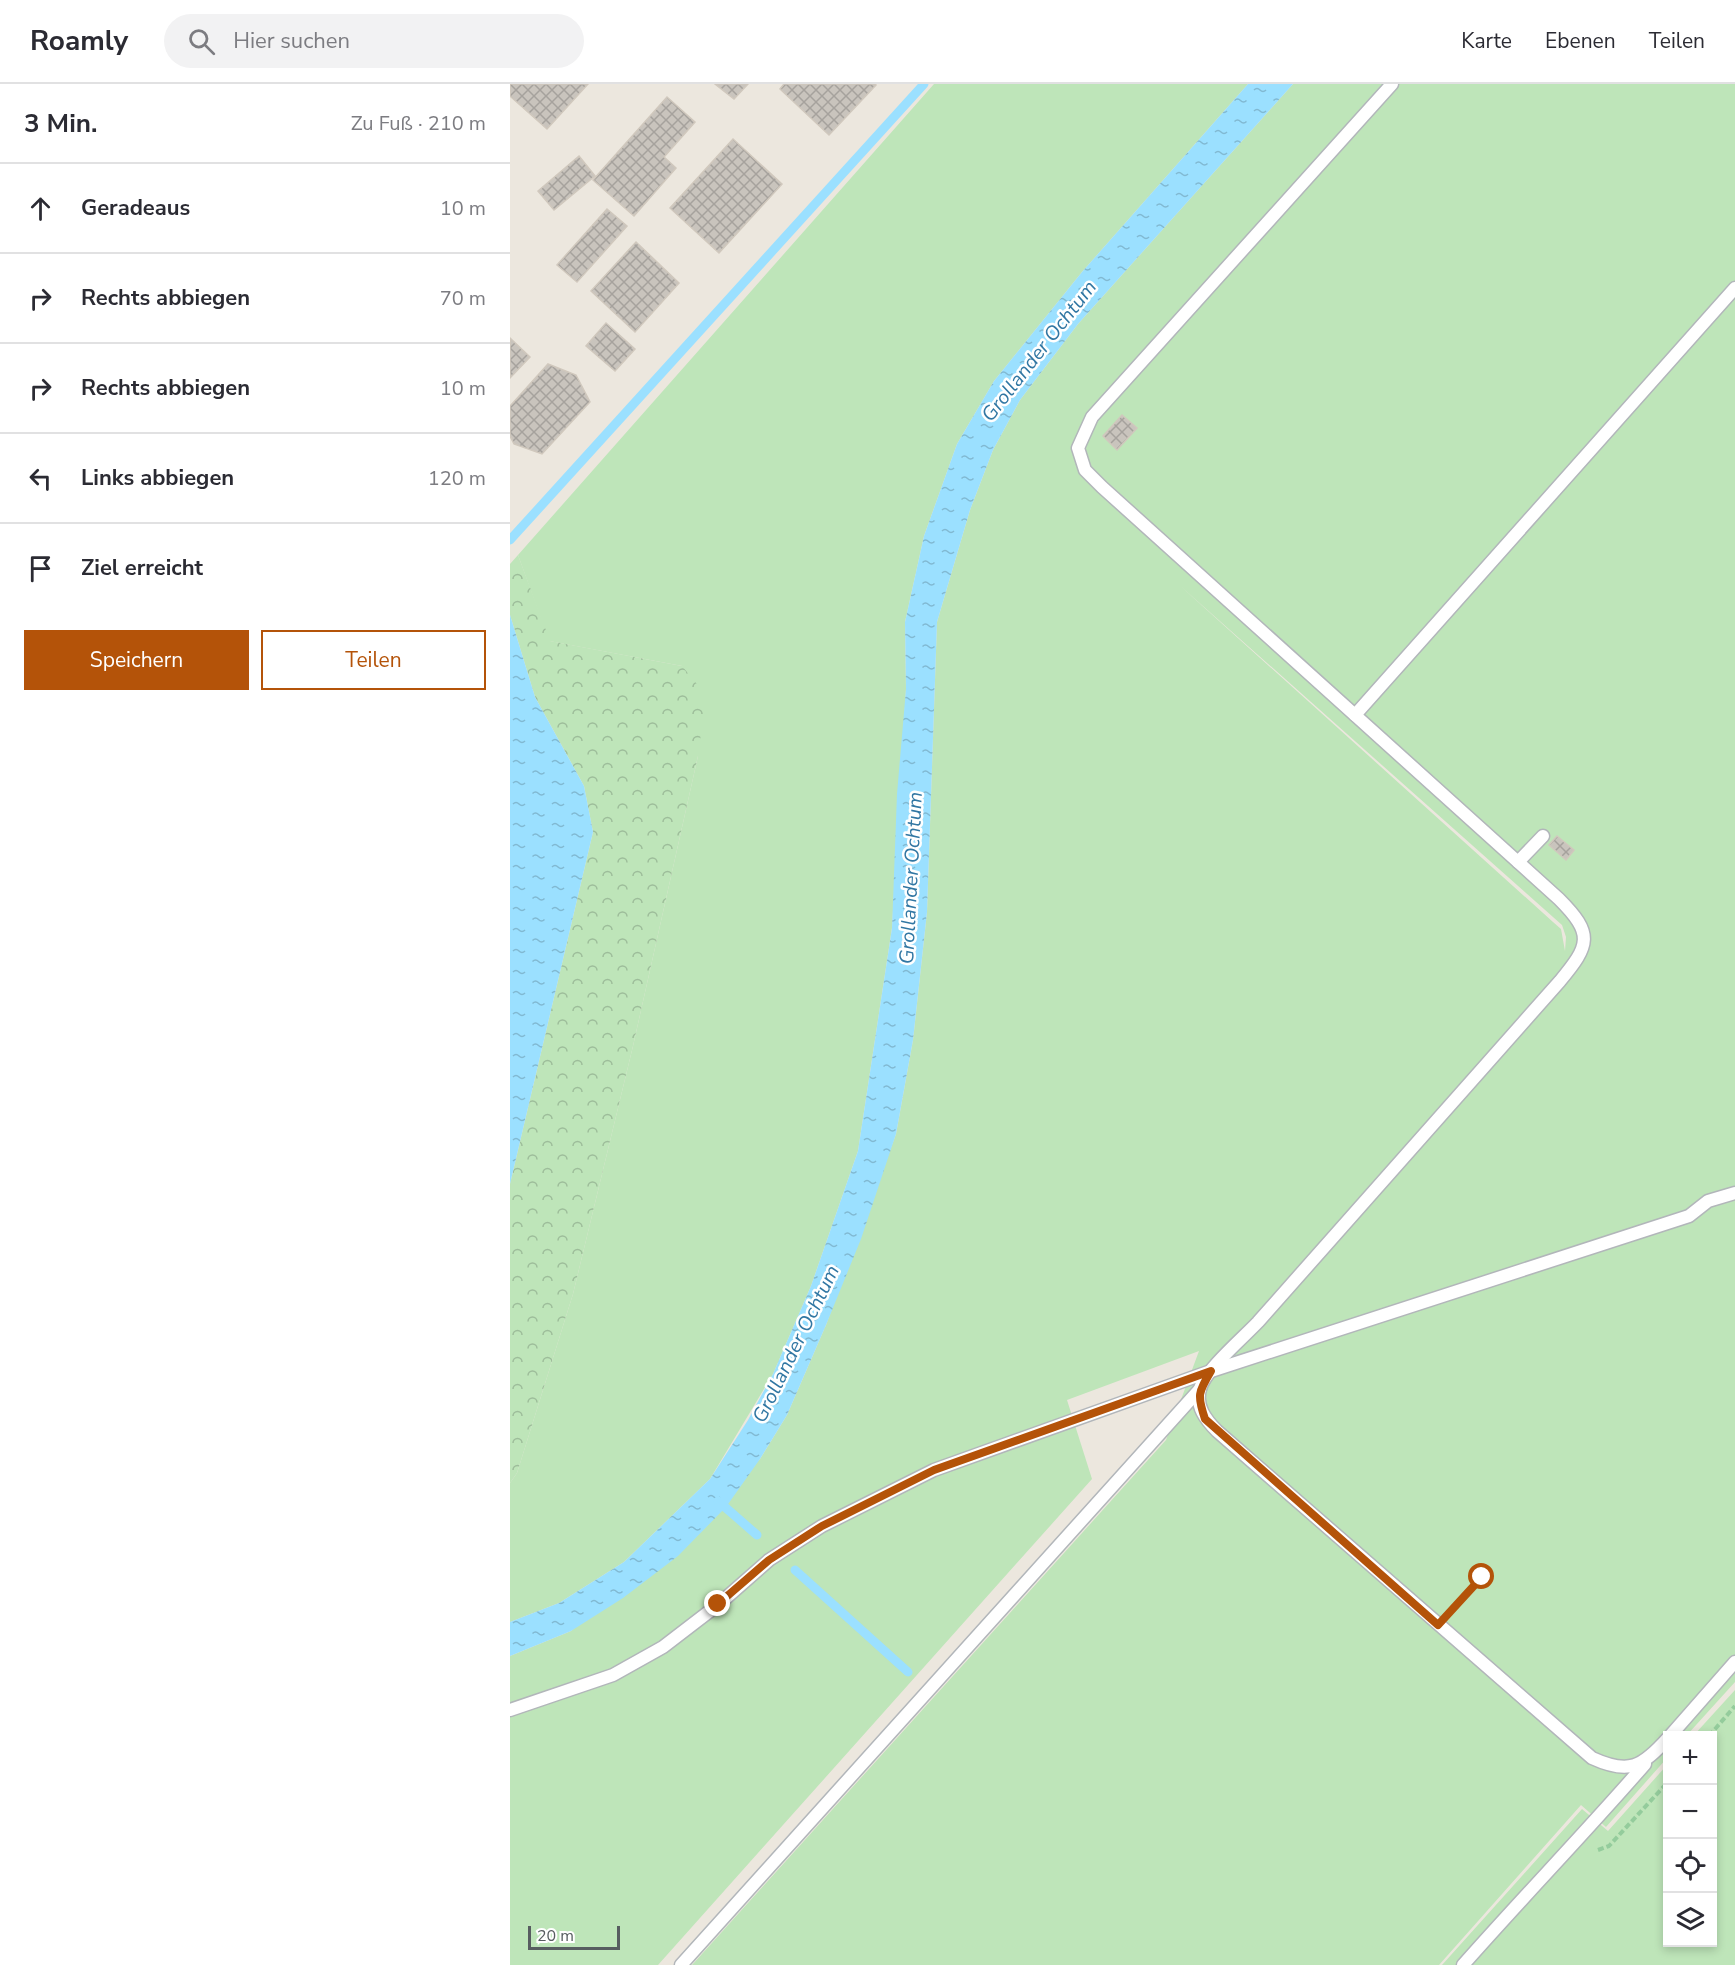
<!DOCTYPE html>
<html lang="de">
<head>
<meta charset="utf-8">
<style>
  :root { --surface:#fff; --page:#f2f2f3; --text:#2b2b33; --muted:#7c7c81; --line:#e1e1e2; --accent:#b45309 }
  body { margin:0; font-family:"Nunito Sans",sans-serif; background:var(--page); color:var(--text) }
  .controls { position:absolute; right:18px; bottom:18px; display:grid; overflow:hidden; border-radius:0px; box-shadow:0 3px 9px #0003 }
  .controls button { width:54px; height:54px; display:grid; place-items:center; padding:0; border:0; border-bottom:2px solid var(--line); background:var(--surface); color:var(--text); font:30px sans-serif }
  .scale { position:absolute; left:18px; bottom:15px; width:92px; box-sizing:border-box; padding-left:6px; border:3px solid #575d60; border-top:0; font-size:16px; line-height:21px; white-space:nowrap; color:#575d60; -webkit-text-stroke:4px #fff; paint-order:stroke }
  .stop { position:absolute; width:18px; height:18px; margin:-14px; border:4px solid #b45309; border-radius:50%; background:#fff }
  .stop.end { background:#b45309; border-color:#fff; box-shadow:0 2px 6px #0008 }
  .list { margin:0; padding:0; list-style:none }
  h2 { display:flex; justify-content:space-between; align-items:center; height:78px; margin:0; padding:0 24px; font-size:26px }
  h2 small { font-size:20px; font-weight:400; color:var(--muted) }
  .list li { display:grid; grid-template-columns:39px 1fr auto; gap:18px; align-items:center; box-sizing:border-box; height:90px; padding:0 24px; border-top:2px solid var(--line) }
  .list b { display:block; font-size:22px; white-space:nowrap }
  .list em { font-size:20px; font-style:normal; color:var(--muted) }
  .actions { display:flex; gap:12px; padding:18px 24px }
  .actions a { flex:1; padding:14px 0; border:2px solid var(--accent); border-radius:0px; text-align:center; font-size:21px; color:var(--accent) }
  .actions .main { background:var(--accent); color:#fff }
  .icon { flex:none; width:33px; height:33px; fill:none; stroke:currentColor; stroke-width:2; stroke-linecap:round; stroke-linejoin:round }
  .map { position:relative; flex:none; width:1225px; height:1881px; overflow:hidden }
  header { display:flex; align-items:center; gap:36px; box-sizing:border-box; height:84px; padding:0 30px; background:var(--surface); border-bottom:2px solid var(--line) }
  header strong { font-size:28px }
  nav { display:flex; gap:33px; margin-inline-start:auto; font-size:21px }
  .search { width:420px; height:54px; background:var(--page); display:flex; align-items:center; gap:15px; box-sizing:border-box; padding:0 21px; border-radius:33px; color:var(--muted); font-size:22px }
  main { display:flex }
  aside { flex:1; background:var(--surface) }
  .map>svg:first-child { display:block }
  .grass { fill:#bee5b9; fill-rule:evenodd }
  .forest { fill:url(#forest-crowns) }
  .water { fill:url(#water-ripples) }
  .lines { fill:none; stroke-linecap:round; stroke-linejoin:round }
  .stream { stroke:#9be0ff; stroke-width:9 }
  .building { fill:url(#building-cross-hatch); stroke:#d0c8bd; stroke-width:1.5 }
  .service-casing { stroke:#b2b6ba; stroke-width:15 }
  .path { stroke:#94cc9c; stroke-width:4; stroke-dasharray:6 3; stroke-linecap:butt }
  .service { stroke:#fff; stroke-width:12 }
  .route { stroke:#b45309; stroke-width:8 }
  .labels { text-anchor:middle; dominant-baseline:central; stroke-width:5; stroke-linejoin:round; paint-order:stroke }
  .water-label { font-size:20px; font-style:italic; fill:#3177a3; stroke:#fff }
</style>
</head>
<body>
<header>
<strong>Roamly</strong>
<div class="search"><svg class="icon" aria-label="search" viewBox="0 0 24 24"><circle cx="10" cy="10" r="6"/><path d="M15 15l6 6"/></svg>Hier suchen</div>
<nav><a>Karte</a><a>Ebenen</a><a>Teilen</a></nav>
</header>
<main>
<aside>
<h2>3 Min.<small>Zu Fuß · 210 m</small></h2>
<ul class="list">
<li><svg class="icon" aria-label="ahead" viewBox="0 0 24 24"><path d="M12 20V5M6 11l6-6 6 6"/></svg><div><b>Geradeaus</b></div><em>10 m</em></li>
<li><svg class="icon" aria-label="right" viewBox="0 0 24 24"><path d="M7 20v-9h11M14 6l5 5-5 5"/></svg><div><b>Rechts abbiegen</b></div><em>70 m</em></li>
<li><svg class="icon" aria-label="right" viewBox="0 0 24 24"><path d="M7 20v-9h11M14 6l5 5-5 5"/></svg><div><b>Rechts abbiegen</b></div><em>10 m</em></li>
<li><svg class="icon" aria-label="left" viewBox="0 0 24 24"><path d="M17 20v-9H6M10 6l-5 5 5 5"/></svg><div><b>Links abbiegen</b></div><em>120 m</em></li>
<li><svg class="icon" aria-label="arrive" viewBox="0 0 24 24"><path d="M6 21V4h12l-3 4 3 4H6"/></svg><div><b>Ziel erreicht</b></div></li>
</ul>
<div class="actions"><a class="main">Speichern</a><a>Teilen</a></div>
</aside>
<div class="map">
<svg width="1225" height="1881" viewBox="0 0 1225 1881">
  <defs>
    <pattern id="forest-crowns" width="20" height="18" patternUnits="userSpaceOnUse" patternTransform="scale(1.5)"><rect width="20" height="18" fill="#bee5b9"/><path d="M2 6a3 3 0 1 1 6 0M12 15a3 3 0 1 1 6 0" fill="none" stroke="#9dbd9a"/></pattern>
    <pattern id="water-ripples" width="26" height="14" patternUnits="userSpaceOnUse" patternTransform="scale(1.5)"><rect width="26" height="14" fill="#9be0ff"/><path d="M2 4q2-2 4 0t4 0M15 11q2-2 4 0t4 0" fill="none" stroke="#81b9d2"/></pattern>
    <pattern id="building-cross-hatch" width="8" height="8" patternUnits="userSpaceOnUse" patternTransform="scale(1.5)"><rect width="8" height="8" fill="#c9c4bd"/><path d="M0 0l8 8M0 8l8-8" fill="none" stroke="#a6a29d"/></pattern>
  </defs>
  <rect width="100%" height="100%" fill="#ece7de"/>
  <g class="grass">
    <polygon points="424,0 738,0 572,188 484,297 447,360 414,452 395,538 396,605 382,844 348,1067 301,1202 263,1290 200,1395 114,1478 49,1519 0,1538 0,1399 7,1389 63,1210 123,962 188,672 172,582 39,557 8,471"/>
    <path d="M783,0H1225V1598L1177,1651L1158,1652L1157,1674L1096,1743L1071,1721L929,1881H182L656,1356L689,1267L557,1316L582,1395L148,1881H0V1572L61,1547L250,1375L277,1331L316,1241L386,1050L403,956L417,828L427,538L460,426L483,366L510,316L568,240ZM667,499L1052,841L1056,853L1055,867L1051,845L1043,838Z"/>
    <polygon points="1225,1606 1225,1881 932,1881 1072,1725 1098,1747 1157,1681 1158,1858 1202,1858 1202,1652 1184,1651"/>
  </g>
  <polygon class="forest" points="8,471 40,557 172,582 196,611 188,672 123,962 63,1210 7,1389 0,1399 0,1100 83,748 74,702 25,613 0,531 0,480"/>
  <g class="water">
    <polygon points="738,0 783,0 568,240 510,316 483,366 460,426 427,538 417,828 403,956 386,1050 351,1155 316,1241 277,1331 250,1375 216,1423 168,1472 113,1514 61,1547 0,1572 0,1538 49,1519 114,1478 200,1395 238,1336 263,1290 301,1202 348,1067 382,844 387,710 396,605 395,538 414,452 447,360 484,297 572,188"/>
    <polygon points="0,531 25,613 74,702 83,748 0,1100"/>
  </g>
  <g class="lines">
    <g class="stream">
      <polyline points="0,456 414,0"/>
      <polyline points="208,1417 247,1451"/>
      <polyline points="285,1486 398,1588"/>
    </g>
  </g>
  <g class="building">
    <polygon points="0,0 78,0 37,45 0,12"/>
    <polygon points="205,0 238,0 224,15"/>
    <polygon points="274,0 365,0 366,1 319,51 270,5"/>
    <polygon points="157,13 185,38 154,73 166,84 124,132 83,96"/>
    <polygon points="223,55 272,100 209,169 160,124"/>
    <polygon points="69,72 85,92 44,126 28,107"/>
    <polygon points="97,125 117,142 67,198 47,181"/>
    <polygon points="126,158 169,199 125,248 81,207"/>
    <polygon points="96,239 125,265 105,287 76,262"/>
    <polygon points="0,254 20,273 0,294"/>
    <polygon points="38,280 66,291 80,318 32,370 4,360 0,352 0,322"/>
    <polygon points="612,331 627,344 607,366 593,352"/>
    <polygon points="1047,752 1064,766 1056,776 1039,761"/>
  </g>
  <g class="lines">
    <g class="service-casing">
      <g id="service">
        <path d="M882,0L582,333L568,364L575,386L592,403L1049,815C1084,850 1080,861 1050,897L748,1238C734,1253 694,1287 690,1305C685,1322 696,1336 707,1347L1082,1674C1119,1691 1132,1683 1158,1654"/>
        <polyline points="845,631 1225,204"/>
        <polyline points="1008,778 1033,752"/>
        <polyline points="0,1626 103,1591 153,1563 209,1520 259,1476 312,1442 424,1386 701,1287 1179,1132 1198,1117 1225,1109"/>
        <polyline points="1160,1652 1225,1578"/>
        <polyline points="171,1881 690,1305"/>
        <path d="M953,1881C1013,1813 1076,1748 1135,1680"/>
      </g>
    </g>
    <g class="path">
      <polyline points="942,1526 972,1493"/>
      <polyline points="1199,1652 1225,1622"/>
      <polyline points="1088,1766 1099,1762 1158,1698"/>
    </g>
    <use href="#service" class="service"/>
  </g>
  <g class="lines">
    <path class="route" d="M208,1520L259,1476L312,1442L424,1386L701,1287C688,1309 687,1311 695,1335L928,1541L972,1493"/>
  </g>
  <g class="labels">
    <g class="water-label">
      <text transform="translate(529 267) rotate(-52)">Grollander Ochtum</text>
      <text transform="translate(401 794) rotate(-87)">Grollander Ochtum</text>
      <text transform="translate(286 1260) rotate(-64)">Grollander Ochtum</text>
    </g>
  </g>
</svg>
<div class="controls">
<button>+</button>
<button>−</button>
<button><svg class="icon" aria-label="locate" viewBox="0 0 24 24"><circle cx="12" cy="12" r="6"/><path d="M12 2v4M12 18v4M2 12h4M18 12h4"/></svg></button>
<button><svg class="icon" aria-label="layers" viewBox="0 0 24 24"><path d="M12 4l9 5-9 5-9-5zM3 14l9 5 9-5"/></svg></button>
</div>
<div class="scale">20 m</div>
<div class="stop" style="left:972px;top:1493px"></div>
<div class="stop end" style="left:208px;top:1520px"></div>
</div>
</main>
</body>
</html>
